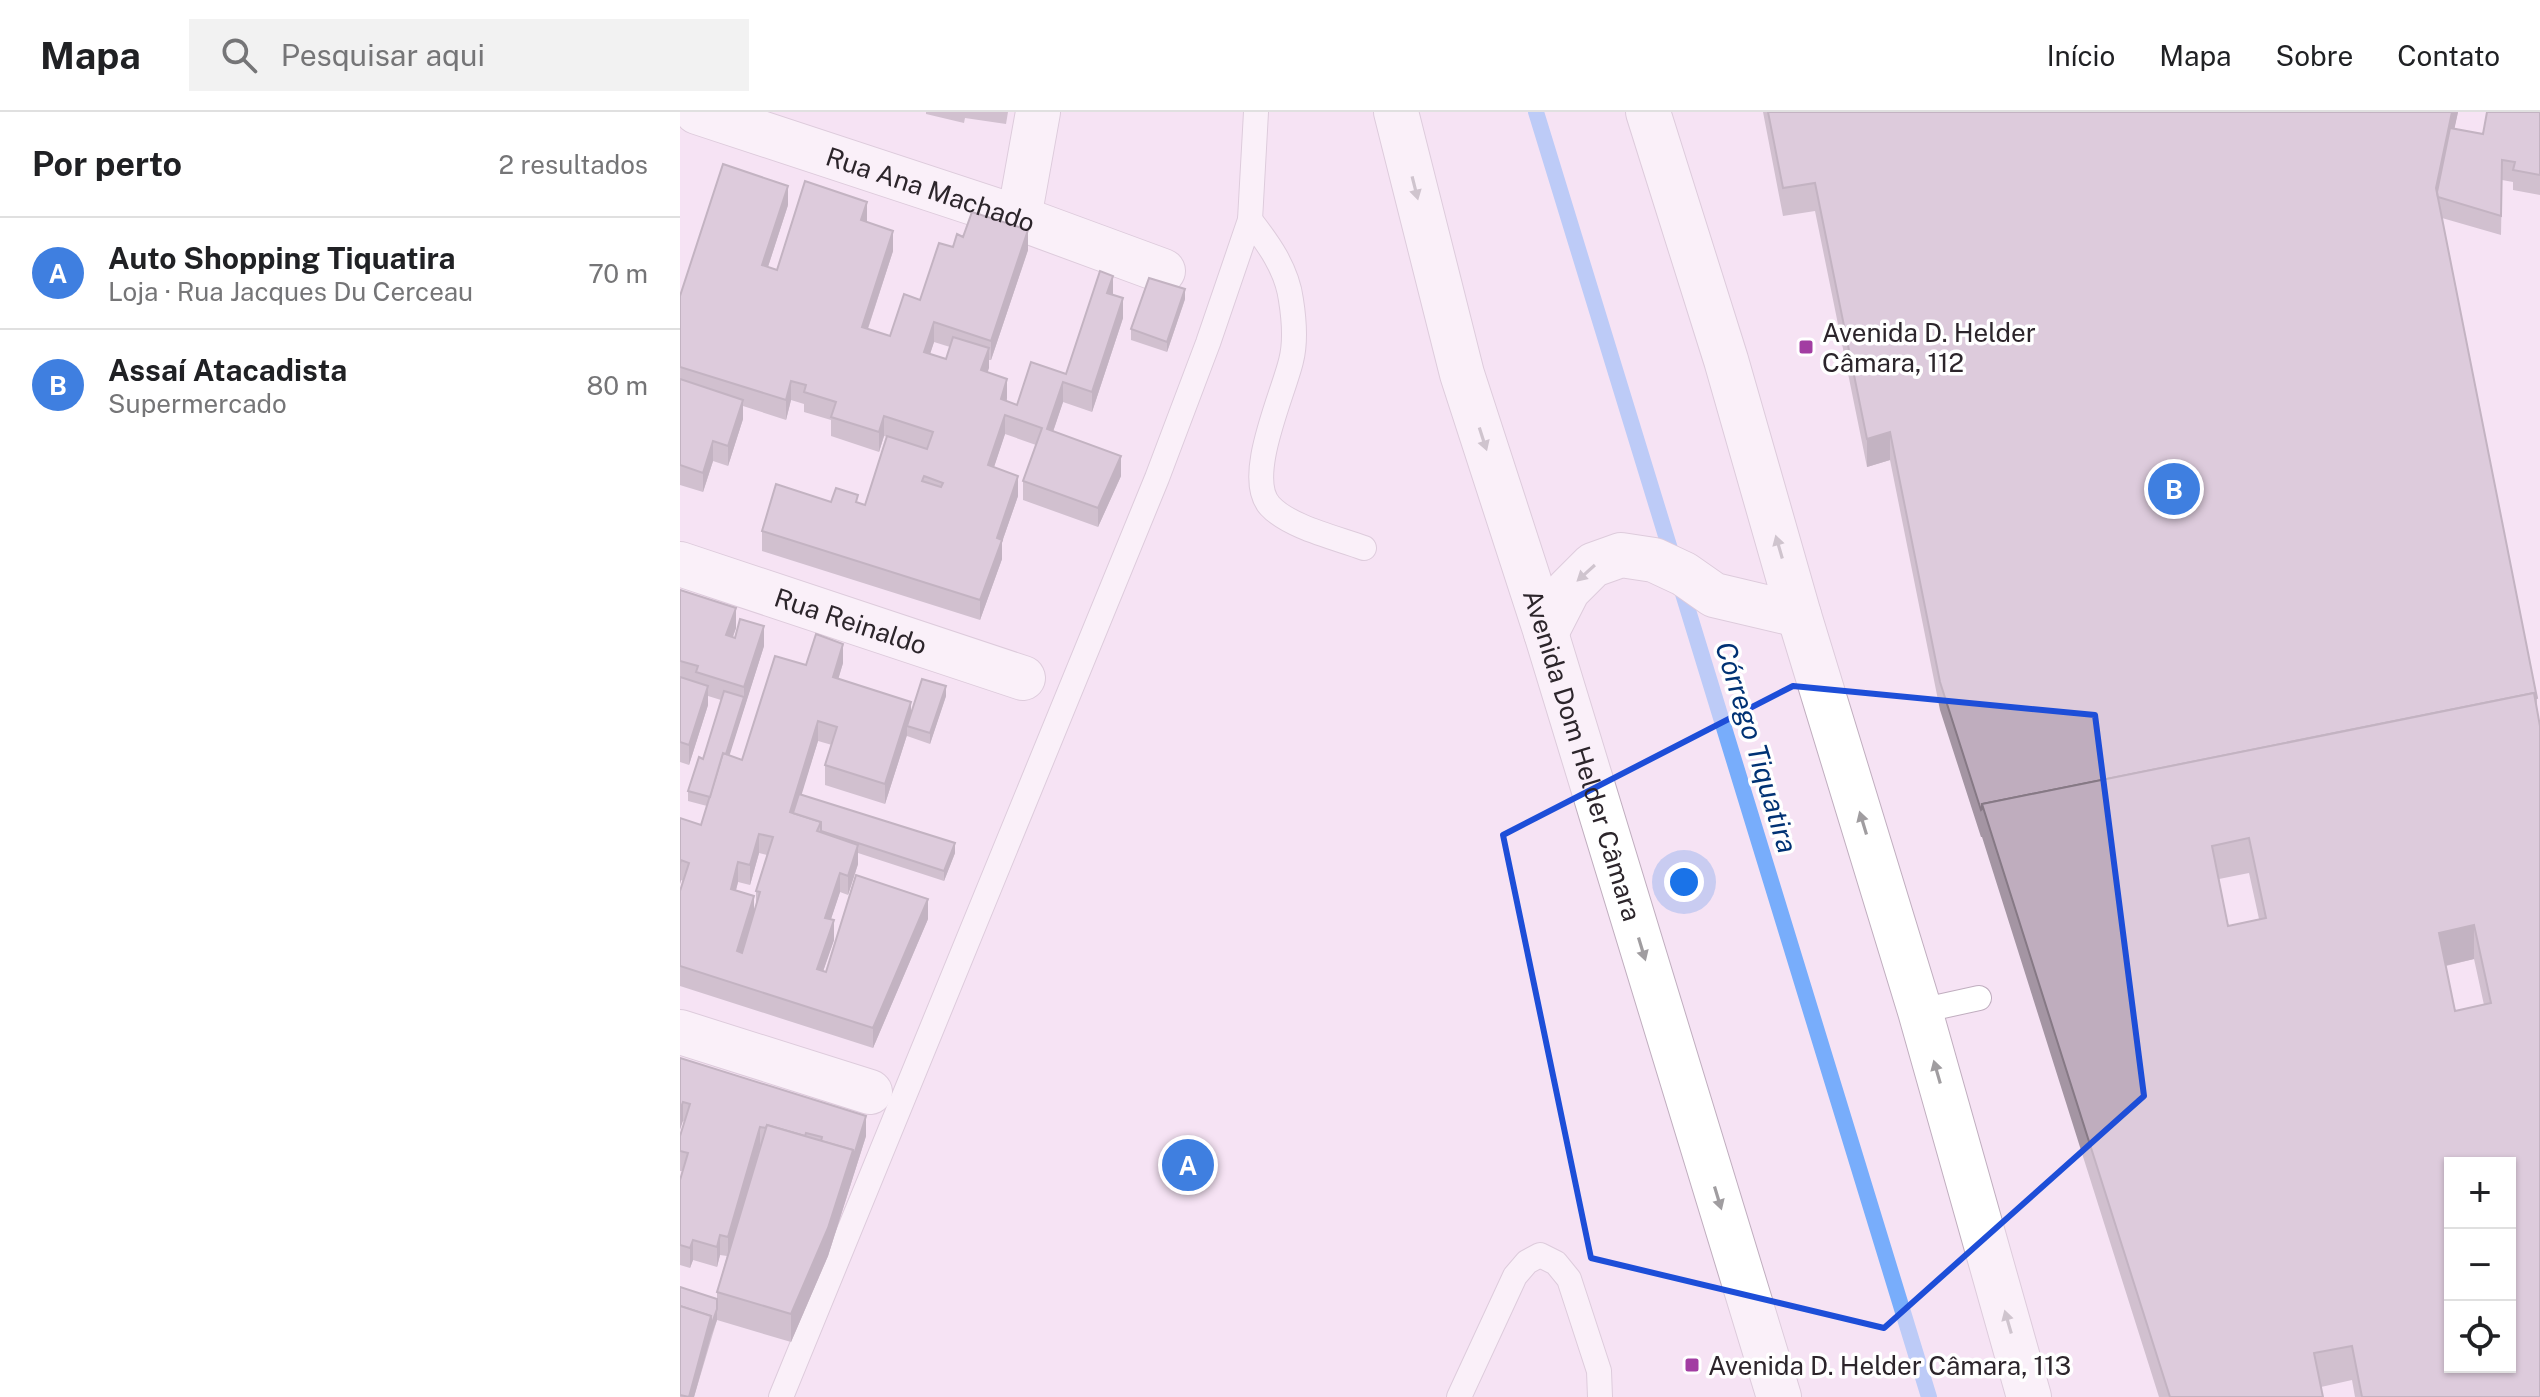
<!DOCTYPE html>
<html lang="pt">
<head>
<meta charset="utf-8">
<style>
  :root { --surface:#fff; --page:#f2f2f2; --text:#202124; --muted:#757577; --line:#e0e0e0; --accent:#a23da2 }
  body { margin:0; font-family:"Public Sans",sans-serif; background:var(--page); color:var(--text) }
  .controls { position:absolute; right:24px; bottom:24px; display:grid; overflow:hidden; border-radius:0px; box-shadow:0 2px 6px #0004 }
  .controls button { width:72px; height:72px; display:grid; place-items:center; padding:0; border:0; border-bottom:2px solid var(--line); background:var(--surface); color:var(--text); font:40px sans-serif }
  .you { position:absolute; left:1004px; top:770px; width:28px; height:28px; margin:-20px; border:6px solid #fff; border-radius:50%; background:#1a73e8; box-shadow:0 0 0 12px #1a73e833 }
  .badge { display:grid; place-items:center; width:52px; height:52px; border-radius:50%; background:var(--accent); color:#fff; font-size:26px; font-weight:700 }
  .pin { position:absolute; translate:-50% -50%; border:4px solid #fff; box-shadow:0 2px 8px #0006 }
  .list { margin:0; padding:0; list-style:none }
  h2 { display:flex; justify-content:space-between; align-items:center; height:104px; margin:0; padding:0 32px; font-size:34px }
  h2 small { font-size:26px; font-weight:400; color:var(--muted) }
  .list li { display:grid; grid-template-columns:52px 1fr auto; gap:24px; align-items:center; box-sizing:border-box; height:112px; padding:0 32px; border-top:2px solid var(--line) }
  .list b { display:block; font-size:30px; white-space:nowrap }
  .list p { margin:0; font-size:26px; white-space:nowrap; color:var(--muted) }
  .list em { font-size:26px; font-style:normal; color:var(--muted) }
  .icon { flex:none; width:44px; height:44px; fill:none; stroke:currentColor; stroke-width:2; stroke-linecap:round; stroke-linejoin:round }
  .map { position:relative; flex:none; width:1860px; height:1285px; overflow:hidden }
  header { display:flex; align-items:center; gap:48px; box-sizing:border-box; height:112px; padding:0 40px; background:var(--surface); border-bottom:2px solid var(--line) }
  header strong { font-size:38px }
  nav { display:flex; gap:44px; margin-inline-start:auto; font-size:28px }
  .search { width:560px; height:72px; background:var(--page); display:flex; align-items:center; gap:20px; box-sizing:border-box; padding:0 28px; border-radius:0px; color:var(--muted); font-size:30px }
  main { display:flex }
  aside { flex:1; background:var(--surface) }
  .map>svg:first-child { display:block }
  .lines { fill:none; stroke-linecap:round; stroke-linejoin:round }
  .stream { stroke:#78adfb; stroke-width:16 }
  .service-casing { stroke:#c0aebf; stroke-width:26 }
  .minor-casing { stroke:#c0aebf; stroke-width:46 }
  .primary-casing { stroke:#c0aebf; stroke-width:46 }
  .service { stroke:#fff; stroke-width:24 }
  .minor { stroke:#fff; stroke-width:44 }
  .primary { stroke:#fff; stroke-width:44 }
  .wall { fill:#a495a3; fill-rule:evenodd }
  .shaded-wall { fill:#867985 }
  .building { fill:#bfadbe; stroke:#867985; stroke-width:2; fill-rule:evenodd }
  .oneway { fill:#a09da0 }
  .marked { fill:none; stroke:#1d4ed8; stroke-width:6; stroke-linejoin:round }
  .poi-dot { fill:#a23da2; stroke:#fff; stroke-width:3 }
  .labels { text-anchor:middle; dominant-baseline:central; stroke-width:7; stroke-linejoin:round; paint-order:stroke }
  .street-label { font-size:26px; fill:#2c252b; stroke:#fff }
  .poi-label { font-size:26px; fill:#2c252b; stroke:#fff; text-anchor:start }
  .water-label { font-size:28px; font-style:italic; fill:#003274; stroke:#fff }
</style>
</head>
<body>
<header>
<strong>Mapa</strong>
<div class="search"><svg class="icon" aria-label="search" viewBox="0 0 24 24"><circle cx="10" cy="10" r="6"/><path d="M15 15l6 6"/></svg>Pesquisar aqui</div>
<nav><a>Início</a><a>Mapa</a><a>Sobre</a><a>Contato</a></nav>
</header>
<main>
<aside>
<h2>Por perto<small>2 resultados</small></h2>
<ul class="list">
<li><span class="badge" style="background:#3f7fe0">A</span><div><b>Auto Shopping Tiquatira</b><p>Loja · Rua Jacques Du Cerceau</p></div><em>70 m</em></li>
<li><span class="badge" style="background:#3f7fe0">B</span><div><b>Assaí Atacadista</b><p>Supermercado</p></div><em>80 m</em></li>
</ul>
</aside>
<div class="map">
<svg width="1860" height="1285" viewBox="0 0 1860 1285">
  <rect width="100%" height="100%" fill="#f6e3f4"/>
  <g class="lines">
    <g class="stream">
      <polyline points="856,0 994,450"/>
      <polyline points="1000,472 1249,1285"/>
    </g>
    <g class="service-casing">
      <g id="service">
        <path d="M570,108C588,131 607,157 611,188C614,207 616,230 611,249C603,283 564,366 590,394C609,415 657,426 684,436"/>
        <polyline points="1240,899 1299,886"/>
        <polyline points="101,1285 477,366 528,231 570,108 576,0"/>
        <polyline points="779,1285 835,1164 847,1150 860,1143 876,1151 889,1167 919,1259 920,1285"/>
      </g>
    </g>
    <g class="minor-casing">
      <g id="minor">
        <path id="s1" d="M17,0L339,106L483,159"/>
        <polyline points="339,106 358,0"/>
        <path id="s2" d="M0,452L343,566"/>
        <polyline points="0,920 190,980"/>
      </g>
    </g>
    <g class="primary-casing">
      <g id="primary">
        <path id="s3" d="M716,0L782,262L866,521L1099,1285"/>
        <polyline points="968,0 1046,248 1119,503 1240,899 1349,1285"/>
        <polyline points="866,521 888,478 913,453 941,443 974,448 1004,462 1034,483 1119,503"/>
      </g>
    </g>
    <use href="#service" class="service"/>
    <use href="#minor" class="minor"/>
    <use href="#primary" class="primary"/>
  </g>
  <g class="wall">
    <polygon points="246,0 328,0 326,12 285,6 284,11 246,2"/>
    <path d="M1083,0H1778L1774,17L1803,22L1860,0V83L1833,78V70L1822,68L1821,123L1762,106L1857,586L1860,1285H1675L1672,1268L1641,1275L1643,1285H1479L1302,725H1301L1260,598L1210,348L1187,355L1135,99L1103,104ZM1569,761L1579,807L1548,814L1539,767ZM1794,847L1804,893L1775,899L1766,854Z"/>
    <path d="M108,93L88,155L97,158L186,110L213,139L188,217L210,224L240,188L273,135L283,125L348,138L311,248H309L308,260L327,286V289L337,293L386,262L433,182L443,206L412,300L383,290L373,320L441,364L418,415L343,388V369L356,333L325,322L314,355L338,384L322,430V447L300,508L82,439V419L151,390L178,391L185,393L207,325L204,324L199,340L151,324V308L124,300V292L111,288L106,308L63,294V307L48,354L33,349L23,380L0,373V184ZM254,230L270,235L266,247L250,242Z"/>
    <polygon points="505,187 487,240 451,228 451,217"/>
    <path d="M0,478L56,516L53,525L84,534L49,643L62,648L126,553L163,551L158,567L231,601L266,584L250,632L227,624V623L205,692L145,673V653L152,633L138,629L121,682L275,741L264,769L178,741V752L168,783L160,780L151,807L154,828L143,859L146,860L248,807L193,936L0,874V779L3,769L1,768L0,772V706L21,713L27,694L8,689V679L23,647L41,588L28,584V593L9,653L0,650ZM79,741L87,743L76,779V794L74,801L56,778L58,770L70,773Z"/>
    <polygon points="0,946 186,1024 148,1144 111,1230 37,1208 14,1285 0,1285 0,1175 37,1187 37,1180 47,1144 40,1143 37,1155 13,1148 10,1156 0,1153 0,1068 2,1059 0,1059 0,1024 4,1010 3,1009"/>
  </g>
  <g class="shaded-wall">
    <polygon points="1772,0 1778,0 1760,86 1756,76"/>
    <polygon points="108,74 108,93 82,173 82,153"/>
    <polygon points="187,90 187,109 181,128 181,108"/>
    <polygon points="348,118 348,138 311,248 311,229"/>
    <polygon points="213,119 213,139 182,234 182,215"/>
    <polygon points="433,164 433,184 427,181"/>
    <polygon points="505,177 505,187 487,240 487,230"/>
    <polygon points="443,186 443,206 412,300 412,280"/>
    <polygon points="254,210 254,230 244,260 244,240"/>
    <polygon points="309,236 309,256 301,278 301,258"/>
    <polygon points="327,267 327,286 321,307 321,287"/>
    <polygon points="111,269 111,288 106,308 106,288"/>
    <polygon points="383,270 383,290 367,337 367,317"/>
    <polygon points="63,288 63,307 48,354 48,334"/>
    <polygon points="325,303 325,322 308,373 308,353"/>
    <polygon points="204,304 204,324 199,340 199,320"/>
    <polygon points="1210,320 1210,348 1187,355 1187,327"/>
    <polygon points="33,329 33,349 23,380 23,361"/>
    <polygon points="441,344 441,364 418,415 418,396"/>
    <polygon points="338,364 338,384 322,430 322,447 300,508 300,488 317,426"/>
    <polygon points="56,496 56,516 46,543 46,523"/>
    <polygon points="84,514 84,534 33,696 33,686 64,585 64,575"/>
    <polygon points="163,532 163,551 153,585 153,565"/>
    <polygon points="28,574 28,593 9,653 9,633"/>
    <polygon points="266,574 266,584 250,632 250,621"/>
    <polygon points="231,590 231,610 227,614 227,623 205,692 205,672"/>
    <polygon points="138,609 138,629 113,711 110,700"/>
    <polygon points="79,722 79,741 70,773 70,753"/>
    <polygon points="275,731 275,741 264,769 264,759"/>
    <polygon points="178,733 178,752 168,783 168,764"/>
    <polygon points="1,748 1,768 0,772 0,752"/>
    <polygon points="58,750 58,770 51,797 51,777"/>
    <polygon points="160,761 160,780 145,825 145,806"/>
    <polygon points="74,784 74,804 57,859 57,839"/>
    <polygon points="248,787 248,807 193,936 193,916"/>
    <polygon points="154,808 154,828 137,877 137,857"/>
    <polygon points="1794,813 1794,847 1759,855 1759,821"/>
    <polygon points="3,990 3,1009 0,1018 0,998"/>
    <polygon points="186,1004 186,1024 148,1144 111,1230 111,1202"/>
    <polygon points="80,1015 80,1034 48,1145 48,1125"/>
    <polygon points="40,1123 40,1143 37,1155 37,1135"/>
    <polygon points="13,1128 13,1148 10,1156 10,1136"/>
    <polygon points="37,1197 37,1208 31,1224 31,1214"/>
    <polygon points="31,1204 31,1224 14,1285 9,1285"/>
  </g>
  <g class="building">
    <polygon points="1088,0 1772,0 1756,76 1857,586 1855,587 1854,581 1302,692 1302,697 1301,698 1260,570 1210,320 1187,327 1135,71 1103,76"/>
    <polygon points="1807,0 1860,0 1860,63 1833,58 1835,50 1822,48 1821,104 1758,85 1757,80 1770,16 1803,22"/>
    <path d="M43,52L108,74L82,153L97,158L125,69L187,90L181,108L213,119L182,215L210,224L224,182L240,188L259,131L273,135L277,122L283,125L292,100L348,118L311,229L254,210L244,240L266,247L273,225L309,236L301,258L327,267L321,287L337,293L351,250L386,262L420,159L433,164L427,181L443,186L412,280L383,270L367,317L441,344L418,396L343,369L362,316L325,303L308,353L338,364L317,426L322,428L300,488L82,419L96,372L151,390L156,376L178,383L176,390L185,393L207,324L247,337L253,320L204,304L199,320L151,305L156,290L124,280L126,273L111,269L106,288L0,255V184ZM244,364L263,371L261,375L242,369Z"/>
    <polygon points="469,166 505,177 487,230 451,217"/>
    <polygon points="0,267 63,288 48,334 33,329 23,361 0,353"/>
    <polygon points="0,478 56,496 46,523 55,526 60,507 84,514 64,575 16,560 18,554 0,549"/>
    <path d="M136,522L163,532L153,565L231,590L205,672L145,653L157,615L138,609L110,700L141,710L137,719L178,733L168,764L160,761L145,806L154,808L137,857L146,860L176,763L248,787L193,916L0,854V779L9,751L1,748L0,752V706L21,713L43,641L62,648L95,544L126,553ZM79,722L93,725L76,779L80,780L62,841L57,839L74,784L51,777L58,750L70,753Z"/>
    <polygon points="0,565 28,574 9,633 0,630"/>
    <polygon points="242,567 266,574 250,621 227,614"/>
    <polygon points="44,579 64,585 46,642 43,641 30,685 8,679 19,645 23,647"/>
    <path d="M1854,581L1860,614V1285H1682L1672,1234L1634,1241L1643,1285H1490L1302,692ZM1569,726L1586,806L1548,814L1532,734ZM1794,813L1811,891L1775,899L1759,821ZM1770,1051H1830V1255H1770Z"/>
    <polygon points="119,682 275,731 264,759 141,719 141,710 113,701"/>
    <polygon points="0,946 186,1004 173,1046 173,1038 141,1029 142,1025 126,1021 125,1024 87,1013 86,1016 80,1015 48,1125 40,1123 37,1135 13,1128 10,1136 0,1133 0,1068 8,1041 0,1039 0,1024 10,992 3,990 0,998"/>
    <polygon points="87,1013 173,1038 148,1116 111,1202 37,1180"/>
    <polygon points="0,1175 37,1187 37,1197 31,1214 31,1204 0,1194"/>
    <polygon points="0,1194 31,1204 9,1285 0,1283"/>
  </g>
  <defs><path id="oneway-solid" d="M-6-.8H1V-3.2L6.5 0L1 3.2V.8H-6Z" transform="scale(2)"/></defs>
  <g class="oneway">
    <use href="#oneway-solid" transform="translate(735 76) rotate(76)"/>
    <use href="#oneway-solid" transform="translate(803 327) rotate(72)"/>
    <use href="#oneway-solid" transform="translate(1099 435) rotate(-106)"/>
    <use href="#oneway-solid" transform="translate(906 461) rotate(138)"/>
    <use href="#oneway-solid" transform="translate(1183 711) rotate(-107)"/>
    <use href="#oneway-solid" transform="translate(962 837) rotate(73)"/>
    <use href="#oneway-solid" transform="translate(1257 960) rotate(-106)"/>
    <use href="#oneway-solid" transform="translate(1038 1086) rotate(73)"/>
    <use href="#oneway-solid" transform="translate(1328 1210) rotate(-106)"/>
  </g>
  <path d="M0 0H1860V1285H0ZM1113,574L1415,603L1464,984L1204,1216L911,1146L823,723Z" fill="#f6e3f4" fill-opacity=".55" fill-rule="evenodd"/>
  <path class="marked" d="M1113,574L1415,603L1464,984L1204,1216L911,1146L823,723Z"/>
  <g class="poi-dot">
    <rect x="1118" y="227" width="16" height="16" rx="4"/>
    <rect x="1004" y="1245" width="16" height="16" rx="4"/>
  </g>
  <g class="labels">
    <g class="street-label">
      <text stroke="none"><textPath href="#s1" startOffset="246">Rua Ana Machado</textPath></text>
      <text stroke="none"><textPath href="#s2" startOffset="180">Rua Reinaldo</textPath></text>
      <text stroke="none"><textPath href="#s3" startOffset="670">Avenida Dom Helder Câmara</textPath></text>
    </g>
    <g class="poi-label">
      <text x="1142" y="220">Avenida D. Helder<tspan x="1142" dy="30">Câmara, 112</tspan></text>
      <text x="1028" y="1253">Avenida D. Helder Câmara, 113</text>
    </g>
    <g class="water-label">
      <text transform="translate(1077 635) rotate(73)">Córrego Tiquatira</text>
    </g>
  </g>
</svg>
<div class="controls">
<button>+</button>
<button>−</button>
<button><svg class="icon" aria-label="locate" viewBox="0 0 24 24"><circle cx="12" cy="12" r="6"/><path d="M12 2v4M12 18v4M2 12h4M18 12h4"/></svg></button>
</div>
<div class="you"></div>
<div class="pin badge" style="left:508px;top:1053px;background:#3f7fe0">A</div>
<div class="pin badge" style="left:1494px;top:377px;background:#3f7fe0">B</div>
</div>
</main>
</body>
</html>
